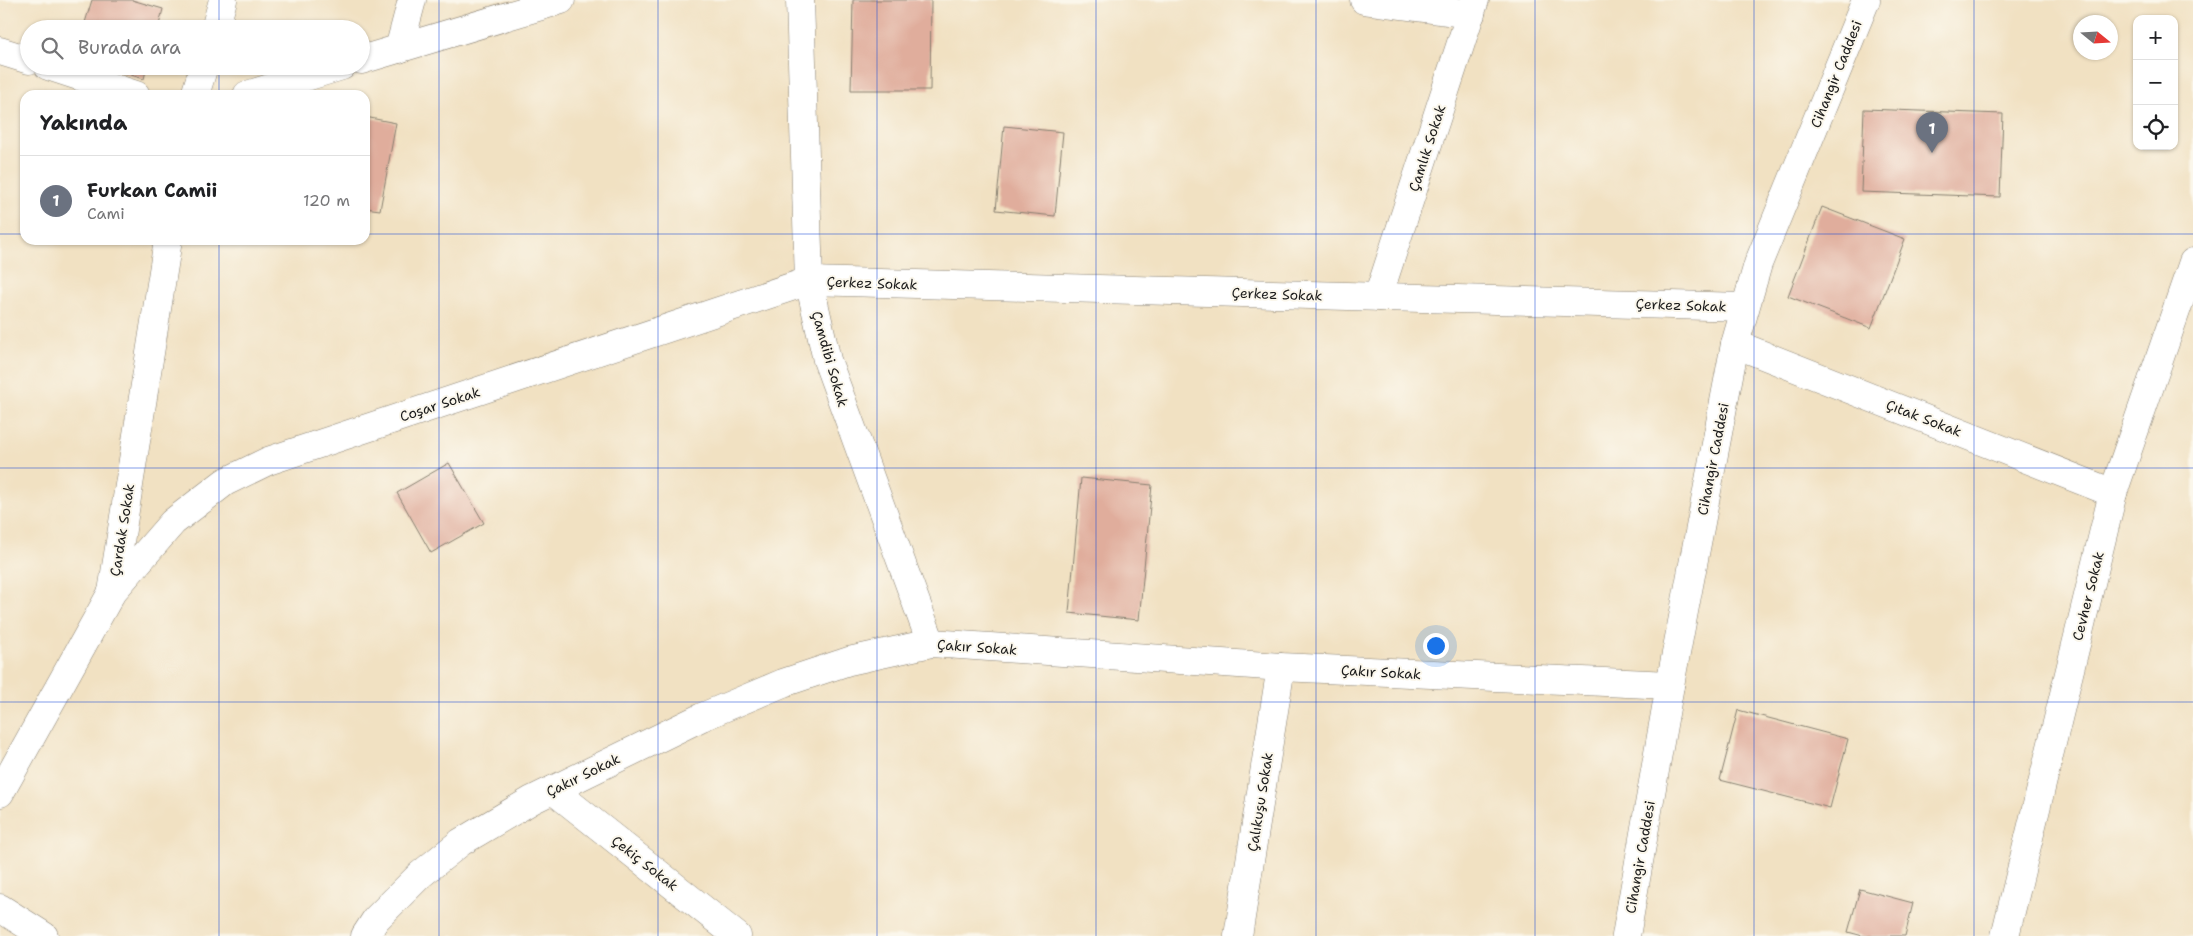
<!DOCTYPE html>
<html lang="tr">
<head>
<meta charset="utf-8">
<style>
  :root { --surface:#fff; --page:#f6f6f6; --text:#202124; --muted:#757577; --line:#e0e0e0; --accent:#0f766e }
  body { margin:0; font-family:"Shantell Sans",sans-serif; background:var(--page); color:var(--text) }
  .controls { position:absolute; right:15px; top:15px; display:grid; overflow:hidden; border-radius:10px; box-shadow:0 1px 4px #0004 }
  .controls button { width:45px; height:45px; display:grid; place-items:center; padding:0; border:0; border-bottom:1px solid var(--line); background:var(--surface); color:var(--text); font:25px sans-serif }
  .compass { position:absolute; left:2073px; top:15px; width:45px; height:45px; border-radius:50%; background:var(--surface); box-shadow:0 1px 4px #0004; rotate:108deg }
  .you { position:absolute; left:1435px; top:645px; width:18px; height:18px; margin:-12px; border:4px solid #fff; border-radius:50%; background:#1a73e8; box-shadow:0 0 0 8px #1a73e833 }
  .badge { display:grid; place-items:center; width:32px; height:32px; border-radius:50%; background:var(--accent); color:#fff; font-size:16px; font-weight:700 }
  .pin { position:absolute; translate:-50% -41px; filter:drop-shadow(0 1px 2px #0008) }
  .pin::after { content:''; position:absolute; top:26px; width:18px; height:15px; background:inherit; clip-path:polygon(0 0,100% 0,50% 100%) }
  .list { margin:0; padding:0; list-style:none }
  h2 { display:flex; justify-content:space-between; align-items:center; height:65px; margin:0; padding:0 20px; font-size:21px }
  h2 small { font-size:16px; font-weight:400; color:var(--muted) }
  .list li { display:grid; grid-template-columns:32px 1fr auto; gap:15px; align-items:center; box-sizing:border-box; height:90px; padding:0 20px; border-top:1px solid var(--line) }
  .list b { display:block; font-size:19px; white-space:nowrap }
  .list p { margin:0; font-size:16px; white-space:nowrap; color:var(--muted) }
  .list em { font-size:16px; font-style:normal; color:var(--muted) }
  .icon { flex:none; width:28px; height:28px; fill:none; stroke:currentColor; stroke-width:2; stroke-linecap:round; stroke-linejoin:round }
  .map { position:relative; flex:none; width:2193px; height:936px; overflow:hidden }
  .search { position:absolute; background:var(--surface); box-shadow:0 1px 4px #0004; left:20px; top:20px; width:350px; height:55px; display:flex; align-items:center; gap:12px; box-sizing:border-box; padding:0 18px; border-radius:28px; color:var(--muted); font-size:19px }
  .panel { position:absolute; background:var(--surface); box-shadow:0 1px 4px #0004; left:20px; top:90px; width:350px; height:155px; border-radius:15px }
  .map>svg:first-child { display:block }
  .building { fill:#e0ad9c }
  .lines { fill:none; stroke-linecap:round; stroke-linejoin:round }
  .street-casing { stroke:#867e6f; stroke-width:29 }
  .secondary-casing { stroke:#867e6f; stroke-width:29 }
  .street { stroke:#fff; stroke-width:28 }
  .secondary { stroke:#fff; stroke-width:28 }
  .grid { fill:none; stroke:#1d4ed8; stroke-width:1; stroke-opacity:0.55 }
  .labels { text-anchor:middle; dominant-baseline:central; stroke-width:4; stroke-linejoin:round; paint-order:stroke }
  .street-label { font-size:14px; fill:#1c1c1c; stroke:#fbf7ec }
</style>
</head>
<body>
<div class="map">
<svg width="2193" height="936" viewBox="0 0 2193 936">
  <rect width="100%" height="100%" fill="#fbf7ec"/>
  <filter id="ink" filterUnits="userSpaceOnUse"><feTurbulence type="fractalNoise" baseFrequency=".02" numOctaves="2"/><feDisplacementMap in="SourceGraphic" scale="10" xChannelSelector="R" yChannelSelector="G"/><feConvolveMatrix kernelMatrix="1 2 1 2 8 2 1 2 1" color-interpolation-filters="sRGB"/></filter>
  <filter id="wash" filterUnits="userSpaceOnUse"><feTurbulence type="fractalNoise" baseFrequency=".0096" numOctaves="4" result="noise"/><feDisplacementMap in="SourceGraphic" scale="20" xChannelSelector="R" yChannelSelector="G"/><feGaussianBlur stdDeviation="1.12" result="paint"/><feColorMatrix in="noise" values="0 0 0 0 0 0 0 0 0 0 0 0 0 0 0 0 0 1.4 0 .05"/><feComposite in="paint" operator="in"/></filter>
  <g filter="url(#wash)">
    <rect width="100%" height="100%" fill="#f1e1c2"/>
    <g id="blocks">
      <g class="building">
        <polygon points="92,0 132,0 163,9 158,29 83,29"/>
        <polygon points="853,0 931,0 930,90 851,90"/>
        <polygon points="102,66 147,66 144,79"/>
        <polygon points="1864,109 2003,114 2000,197 1861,192"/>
        <polygon points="365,117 396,123 380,210 365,208"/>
        <polygon points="1004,126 1063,132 1055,216 996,210"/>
        <polygon points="1822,207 1905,239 1871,328 1788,296"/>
        <polygon points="449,463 484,523 431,553 397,493"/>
        <polygon points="1081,478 1152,485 1139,620 1069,613"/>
        <polygon points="1738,710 1848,739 1830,808 1720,780"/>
        <polygon points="1860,889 1913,903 1905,936 1863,936 1848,932"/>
      </g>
    </g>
  </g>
  <g filter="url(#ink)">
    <use href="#blocks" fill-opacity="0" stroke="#867e6f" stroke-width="1"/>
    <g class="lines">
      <g class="street-casing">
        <g id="street">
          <polyline points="800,0 809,281 827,360 931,643"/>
          <polyline points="1364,0 1471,14"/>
          <polyline points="215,29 223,0"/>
          <polyline points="399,49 412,0"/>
          <polyline points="0,51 29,60"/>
          <polyline points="361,60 561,0"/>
          <polyline points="48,66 136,95"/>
          <polyline points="195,95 204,66"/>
          <polyline points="247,95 342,66"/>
          <polyline points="1378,297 1475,0"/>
          <polyline points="1735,344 2113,493"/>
          <polyline points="112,592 173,522 225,482 268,461 809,281 1744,307"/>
          <polyline points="553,790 737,936"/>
          <polyline points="0,793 112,592 168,240"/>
          <polyline points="365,936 376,919 420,875 461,842 532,800 702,717 783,683 849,661 931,643 1281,667 1670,685"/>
          <polyline points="1238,936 1281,667"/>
          <polyline points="2005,936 2113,493 2193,262"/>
        </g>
      </g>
      <g class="secondary-casing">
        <g id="secondary">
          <polyline points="0,908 44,936"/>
          <polyline points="1626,936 1670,685 1735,344 1758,264 1866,0"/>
        </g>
      </g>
      <use href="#street" class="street"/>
      <use href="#secondary" class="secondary"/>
    </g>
  </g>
  <path class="grid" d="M219,0V29M439,0V936M658,0V936M877,0V936M1096,0V936M1316,0V936M1535,0V936M1754,0V936M1974,0V936M219,66V95M0,234H25M365,234H2193M219,240V936M0,468H2193M0,702H2193"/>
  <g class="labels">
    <g class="street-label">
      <text transform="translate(1836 74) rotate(-68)">Cihangir Caddesi</text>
      <text transform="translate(1427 148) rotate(-72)">Çamlık Sokak</text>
      <text transform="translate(872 283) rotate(2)">Çerkez Sokak</text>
      <text transform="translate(1277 294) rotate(2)">Çerkez Sokak</text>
      <text transform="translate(1681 305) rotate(2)">Çerkez Sokak</text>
      <text transform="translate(830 359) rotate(74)">Çamdibi Sokak</text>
      <text transform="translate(440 404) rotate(-18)">Coşar Sokak</text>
      <text transform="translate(1924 418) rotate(21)">Çıtak Sokak</text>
      <text transform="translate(1713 459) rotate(-79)">Cihangir Caddesi</text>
      <text transform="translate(122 530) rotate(-81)">Çardak Sokak</text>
      <text transform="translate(2088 596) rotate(-76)">Cevher Sokak</text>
      <text transform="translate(977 647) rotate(4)">Çakır Sokak</text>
      <text transform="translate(1381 672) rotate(3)">Çakır Sokak</text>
      <text transform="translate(583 775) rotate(-26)">Çakır Sokak</text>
      <text transform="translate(1260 802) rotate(-81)">Çalıkuşu Sokak</text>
      <text transform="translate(1640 857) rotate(-80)">Cihangir Caddesi</text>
      <text transform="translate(645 863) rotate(38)">Çekiç Sokak</text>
    </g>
  </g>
</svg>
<div class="controls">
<button>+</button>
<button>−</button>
<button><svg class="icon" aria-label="locate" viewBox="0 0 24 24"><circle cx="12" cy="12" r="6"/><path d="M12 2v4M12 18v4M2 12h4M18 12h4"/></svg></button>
</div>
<svg class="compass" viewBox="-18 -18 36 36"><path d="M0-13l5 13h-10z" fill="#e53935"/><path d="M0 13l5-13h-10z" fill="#757577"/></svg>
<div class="you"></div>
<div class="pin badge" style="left:1932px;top:153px;background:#6b7280">1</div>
<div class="search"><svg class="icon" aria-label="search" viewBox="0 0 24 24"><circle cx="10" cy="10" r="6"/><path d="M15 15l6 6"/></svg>Burada ara</div>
<section class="panel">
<h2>Yakında<small></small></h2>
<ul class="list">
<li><span class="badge" style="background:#6b7280">1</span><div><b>Furkan Camii</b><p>Cami</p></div><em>120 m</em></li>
</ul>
</section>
</div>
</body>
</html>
